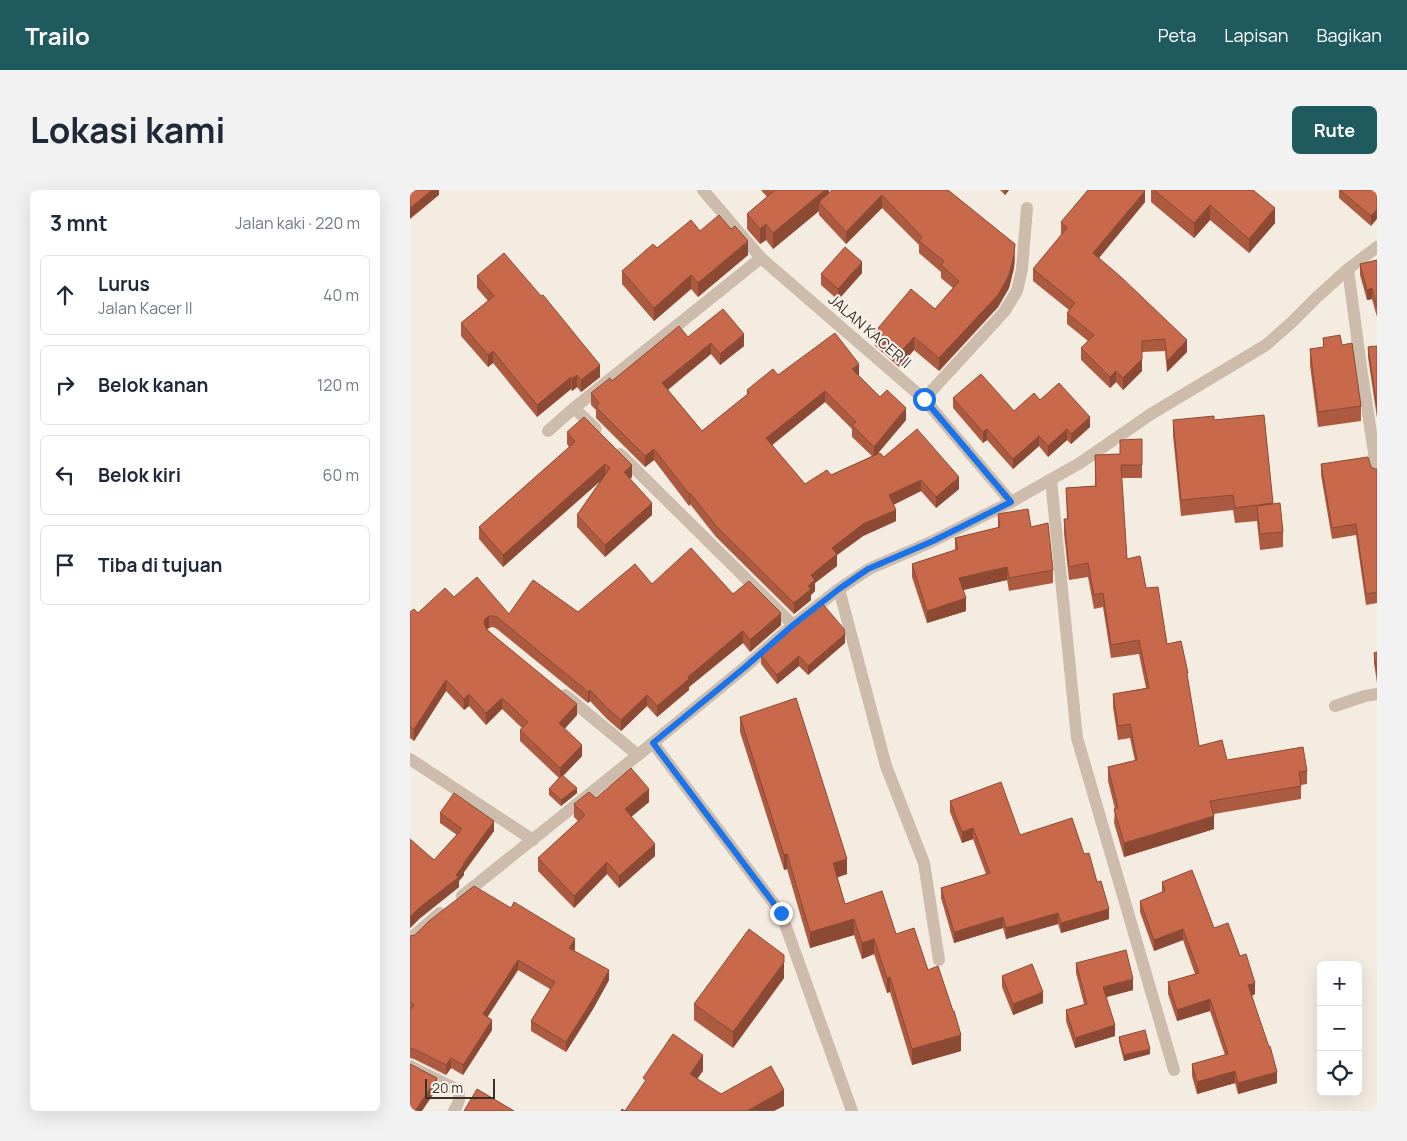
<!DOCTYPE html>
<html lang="id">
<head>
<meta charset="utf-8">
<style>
  :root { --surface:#fff; --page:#f2f2f3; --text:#1f2937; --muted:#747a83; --line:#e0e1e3; --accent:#1f5a5e }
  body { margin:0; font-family:Manrope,sans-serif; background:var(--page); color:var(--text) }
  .controls { position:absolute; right:15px; bottom:15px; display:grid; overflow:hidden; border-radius:8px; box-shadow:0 5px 20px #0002 }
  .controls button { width:45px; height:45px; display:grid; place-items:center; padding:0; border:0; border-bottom:1px solid var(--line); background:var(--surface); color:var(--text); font:25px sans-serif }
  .scale { position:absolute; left:15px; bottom:12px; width:70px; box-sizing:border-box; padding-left:5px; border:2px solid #3b302b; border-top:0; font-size:14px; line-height:18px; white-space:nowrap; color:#3b302b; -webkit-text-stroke:4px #fbf5ee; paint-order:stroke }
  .stop { position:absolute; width:15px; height:15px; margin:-11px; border:4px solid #1a73e8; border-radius:50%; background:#fff }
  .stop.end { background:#1a73e8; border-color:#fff; box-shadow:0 1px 5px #0008 }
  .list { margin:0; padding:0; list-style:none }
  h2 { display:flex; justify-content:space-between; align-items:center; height:65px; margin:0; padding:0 20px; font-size:21px }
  h2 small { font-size:16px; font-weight:400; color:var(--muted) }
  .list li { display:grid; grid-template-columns:32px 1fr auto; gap:15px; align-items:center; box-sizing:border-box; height:80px; margin:0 10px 10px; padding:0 10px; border:1px solid var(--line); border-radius:8px }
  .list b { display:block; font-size:19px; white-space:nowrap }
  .list p { margin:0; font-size:16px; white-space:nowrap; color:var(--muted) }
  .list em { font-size:16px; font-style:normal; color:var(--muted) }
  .icon { flex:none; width:28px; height:28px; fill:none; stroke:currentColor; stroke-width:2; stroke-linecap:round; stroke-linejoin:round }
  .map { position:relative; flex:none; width:967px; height:921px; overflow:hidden; border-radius:8px }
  header { display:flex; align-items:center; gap:30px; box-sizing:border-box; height:70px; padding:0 25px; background:var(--accent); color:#fff }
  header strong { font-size:24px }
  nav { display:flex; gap:28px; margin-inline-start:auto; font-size:18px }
  .intro { display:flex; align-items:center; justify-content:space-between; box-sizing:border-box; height:120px; padding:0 30px }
  h1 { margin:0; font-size:35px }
  .button { padding:12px 22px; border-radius:8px; background:var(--accent); color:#fff; font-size:18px; font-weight:700 }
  main { display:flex; gap:30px; padding:0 30px }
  aside { flex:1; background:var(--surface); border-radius:8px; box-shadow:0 5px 20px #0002 }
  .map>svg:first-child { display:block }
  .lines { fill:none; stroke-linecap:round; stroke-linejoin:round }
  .street { stroke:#cdbbac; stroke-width:12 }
  .wall { fill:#ac5a40; fill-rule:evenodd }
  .shaded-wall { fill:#8c4a34 }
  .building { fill:#c8694b; stroke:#8c4a34 }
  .route { stroke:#1a73e8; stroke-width:6 }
  .labels { text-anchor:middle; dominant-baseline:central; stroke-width:4; stroke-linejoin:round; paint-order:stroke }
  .street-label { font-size:15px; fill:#3b302b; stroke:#fbf5ee }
</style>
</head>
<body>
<header>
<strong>Trailo</strong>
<nav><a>Peta</a><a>Lapisan</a><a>Bagikan</a></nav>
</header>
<div class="intro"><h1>Lokasi kami</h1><a class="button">Rute</a></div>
<main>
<aside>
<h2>3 mnt<small>Jalan kaki · 220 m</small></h2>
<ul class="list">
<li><svg class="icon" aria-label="ahead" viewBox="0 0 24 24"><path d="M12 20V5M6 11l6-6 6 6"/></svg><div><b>Lurus</b><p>Jalan Kacer II</p></div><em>40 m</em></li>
<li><svg class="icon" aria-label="right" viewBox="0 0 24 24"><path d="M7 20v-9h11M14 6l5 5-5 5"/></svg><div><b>Belok kanan</b></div><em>120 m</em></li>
<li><svg class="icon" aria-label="left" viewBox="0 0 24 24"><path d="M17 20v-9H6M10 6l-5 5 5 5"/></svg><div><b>Belok kiri</b></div><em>60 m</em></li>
<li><svg class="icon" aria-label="arrive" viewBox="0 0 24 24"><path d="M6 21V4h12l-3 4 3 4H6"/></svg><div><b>Tiba di tujuan</b></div></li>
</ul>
</aside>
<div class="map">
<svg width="967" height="921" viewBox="0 0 967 921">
  <rect width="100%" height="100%" fill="#f4ebe1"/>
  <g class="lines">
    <g class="street">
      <polyline points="293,0 351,68 514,209 601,312"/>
      <polyline points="938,79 951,177 967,282"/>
      <polyline points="514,209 594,122 607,101 612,79 617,18"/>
      <polyline points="164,218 186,239"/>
      <polyline points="138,241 164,218 351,68"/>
      <polyline points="210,264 383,435"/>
      <polyline points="641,290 667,548 764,880"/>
      <polyline points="429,399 476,576 514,673 529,770"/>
      <polyline points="155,505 228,565"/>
      <polyline points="925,516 955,506 967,504"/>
      <polyline points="243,553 371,723 442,921"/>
      <polyline points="0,569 123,650"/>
      <polyline points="52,706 228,565 334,478 383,435 429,399 459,379 523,351 601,312 670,273 741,224 856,155 882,132 907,107 938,79 967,57"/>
      <polyline points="0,749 30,723"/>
      <path d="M0,876L48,900C51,909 48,914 44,921"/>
    </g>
  </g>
  <g class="wall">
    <polygon points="351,0 419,0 419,3 538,0 605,67 604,78 599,98 588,117 529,181 504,160 489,177 464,155 464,143 525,119 543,98 531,88 531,82 509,63 509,55 472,18 436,54 409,25 409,21 363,59 356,50 350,54 337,39 337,24 357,7"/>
    <polygon points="590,0 599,0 595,5"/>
    <polygon points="741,0 843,0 865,33 839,63 800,30 784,48 741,12"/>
    <polygon points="929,0 967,0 961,36 929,8"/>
    <polygon points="735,12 689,68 777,162 757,182 755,161 732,162 732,181 713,200 706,192 700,198 671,170 671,158 678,151 657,134 657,123 659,120 623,91 623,79 651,45 651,32"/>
    <polygon points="290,41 338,65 288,107 281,99 244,131 212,94 212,81 247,58"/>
    <polygon points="967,70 967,127 962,109 957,110 950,85 950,74"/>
    <polygon points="452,83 428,110 411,95 411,84"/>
    <polygon points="67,86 190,187 171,202 167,197 162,201 161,199 127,227 83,173 78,177 51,146 51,133 78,111 67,98"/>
    <path d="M278,147L334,156L310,175L301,164L258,200L292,241L337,205V200L368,185L449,186L470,207L496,230L467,264L549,299L526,318L511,301L483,315L486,331L453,346L427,365V376L405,393V401L401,405V410L384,424L306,347L280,314L279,316L244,270L235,277L186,228V220L181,215V203ZM415,212L442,239V247L462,266L421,285L395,294L362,255Z"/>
    <polygon points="913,148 951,216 951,231 908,237 900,175 900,159 913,157"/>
    <polygon points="967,156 967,228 958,167 958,157"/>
    <polygon points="543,208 604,221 630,210 680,237 661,254 657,250 638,267 629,256 603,279 577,250 573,253 543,218"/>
    <polygon points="763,230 804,230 863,314 873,342 873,357 850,360 847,331 825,333 823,320 771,326 763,245"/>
    <polygon points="157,242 222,287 220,289 242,325 195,367 167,337 167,325 191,290 93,377 69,349 69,337 159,257 157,254"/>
    <polygon points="732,249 732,288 711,288 717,369 736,398 757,454 778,491 789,556 817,570 897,581 897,594 891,595 891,609 804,624 804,639 714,667 704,633 705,619 698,591 698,577 725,571 720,548 708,550 703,517 703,504 736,498 729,464 701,468 693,417 684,419 678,387 659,390 654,343 654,329 657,329 656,298 685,296 685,265 710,264"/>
    <polygon points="911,274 961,277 965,279 967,279 967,413 956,415 946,345 922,349 911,285"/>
    <polygon points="588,324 621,337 643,380 643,393 599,401 597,390 553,400 556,421 517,433 502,387 502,374 545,360 545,348 588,338"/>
    <polygon points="242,394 323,404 371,435 340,462 333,453 279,497 279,500 247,527 237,516 211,541 197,529 180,511 178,513 87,439 83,437 79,438 77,439 167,525 154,539 172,566 153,586 167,603 151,616 139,605 139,599 149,588 110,551 110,540 112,538 92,519 76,535 59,516 54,520 36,501 4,551 0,548 0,422 8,423 44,407 99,424 168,422"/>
    <polygon points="435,453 398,485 389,476 367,494 351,474 351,465"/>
    <polygon points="967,462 967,493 964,473 964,463"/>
    <polygon points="330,527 437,684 427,687 435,714 486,744 518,780 551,861 502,875 480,802 477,803 464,764 452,769 444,745 400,758 377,679 374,680 330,542"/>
    <polygon points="186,608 239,612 221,627 245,666 209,698 197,684 164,718 128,681 128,668 168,631 164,627 164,614"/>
    <polygon points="540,611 610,645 674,664 687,692 699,729 651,743 648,734 596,749 593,738 544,753 531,708 531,698 576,684 563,649 552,653 540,622"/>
    <polygon points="30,623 84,641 54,682 54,685 49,691 49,697 9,729 0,738 0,649 24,670 47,645 30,633"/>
    <polygon points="752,692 804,738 830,766 845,804 842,806 867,893 828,904 825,893 787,904 782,886 782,874 815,865 800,821 767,831 758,804 758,792 785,784 773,750 744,761 730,722 730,711 752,702"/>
    <polygon points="0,746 165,759 164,761 199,790 183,819 156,862 121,841 121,831 140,799 108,780 77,827 82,840 53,885 41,878 36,885 4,869 0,868"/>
    <polygon points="666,773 723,800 696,807 705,846 665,858 656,831 656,820 674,814 666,783"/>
    <polygon points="592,786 633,813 603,825 592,797"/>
    <polygon points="374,788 323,858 284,830 284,814"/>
    <polygon points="709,847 740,864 714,871 709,852"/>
  </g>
  <g class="shaded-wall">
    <polygon points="22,0 29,0 29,5 0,29 0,18"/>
    <polygon points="415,0 419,0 419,13 409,12 409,21 363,59 363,43"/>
    <polygon points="595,0 599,0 595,5"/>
    <polygon points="735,1 735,12 683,75 683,63"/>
    <polygon points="472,5 472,18 436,54 436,42"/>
    <polygon points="800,15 800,30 784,48 784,33"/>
    <polygon points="865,18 865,33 839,63 839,49"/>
    <polygon points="967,19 967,29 961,36 961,26"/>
    <polygon points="356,34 356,50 350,54 350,39"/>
    <polygon points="338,51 338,65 288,107 288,93"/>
    <polygon points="605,54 604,78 599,98 588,117 529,181 529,168"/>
    <polygon points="452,72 452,83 428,110 428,99"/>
    <polygon points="281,85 281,99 244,131 244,118"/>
    <polygon points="962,98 962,109 957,110 957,100"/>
    <polygon points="334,144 334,156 310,175 310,164"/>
    <polygon points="504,147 504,160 489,177 489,164"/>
    <polygon points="777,150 777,162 757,182 757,171"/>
    <polygon points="301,153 301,164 252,204 252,193"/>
    <polygon points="83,161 83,173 78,177 78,165"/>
    <polygon points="732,169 732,181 713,200 713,188"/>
    <polygon points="449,174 449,186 442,179"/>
    <polygon points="190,175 190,187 171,202 171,190"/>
    <polygon points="706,181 706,192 700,198 700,187"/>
    <polygon points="167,185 167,197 162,201 162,189"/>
    <polygon points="161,187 161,199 127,227 127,215"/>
    <polygon points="415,201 415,212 356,260 356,248"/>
    <polygon points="496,218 496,230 464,268 464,257"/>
    <polygon points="680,227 680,237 661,254 661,244"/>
    <polygon points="577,239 577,250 573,253 573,242"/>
    <polygon points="657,239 657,250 638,267 638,256"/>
    <polygon points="629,246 629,256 603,279 603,269"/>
    <polygon points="244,259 244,270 235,277 235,266"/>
    <polygon points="195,274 195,287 93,377 93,365"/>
    <polygon points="222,275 222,287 214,294 214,282"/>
    <polygon points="549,287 549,299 526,318 526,307"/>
    <polygon points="511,290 511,301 479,317 479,305"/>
    <polygon points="280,303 280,314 279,316 279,304"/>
    <polygon points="242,313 242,325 195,367 195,355"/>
    <polygon points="486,320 486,331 453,346 427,365 427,376 405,393 405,401 401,405 401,410 384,424 384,413 398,396 401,385 422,358 453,334"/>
    <polygon points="597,377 597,390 549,401 549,388"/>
    <polygon points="556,408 556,421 517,433 517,421"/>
    <polygon points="371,423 371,435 340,462 340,450"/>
    <polygon points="79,426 79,438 75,440 74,433 75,429"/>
    <polygon points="333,441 333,453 279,497 279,500 247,527 247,516 278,487"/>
    <polygon points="435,444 435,453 398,485 398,476"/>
    <polygon points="389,466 389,476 367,494 367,485"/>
    <polygon points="36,490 36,501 4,551 4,539"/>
    <polygon points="180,500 180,511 178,513 178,502"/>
    <polygon points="59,504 59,516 54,520 54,509"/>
    <polygon points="237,505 237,516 211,541 211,530"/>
    <polygon points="92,508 92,519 76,535 76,523"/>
    <polygon points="167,514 167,525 149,545 149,533"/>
    <polygon points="172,555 172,566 150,589 150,578"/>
    <polygon points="167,598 167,603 151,616 151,610"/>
    <polygon points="239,599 239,612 215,632 215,619"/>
    <polygon points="804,626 804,639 714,667 714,653"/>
    <polygon points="84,631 84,641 54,682 54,685 49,691 49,697 9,729 0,738 0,727 46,685"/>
    <polygon points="563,638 563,649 552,653 552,642"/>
    <polygon points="245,654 245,666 209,698 209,686"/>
    <polygon points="377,664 377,679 374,680 374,665"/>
    <polygon points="437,669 437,684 423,689 423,673"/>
    <polygon points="197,672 197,684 164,718 164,706"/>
    <polygon points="699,719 699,729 651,743 651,733"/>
    <polygon points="648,723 648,734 596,749 596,738"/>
    <polygon points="593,727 593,738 544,753 544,742"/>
    <polygon points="444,729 444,745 400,758 400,742"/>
    <polygon points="773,739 773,750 744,761 744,750"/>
    <polygon points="165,749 165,759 159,768 159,758"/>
    <polygon points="464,749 464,764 452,769 452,753"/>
    <polygon points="108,770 108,780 73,834 73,824"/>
    <polygon points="374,772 374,788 323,858 323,842"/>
    <polygon points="199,780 199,790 183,819 156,862 156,852"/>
    <polygon points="480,787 480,802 477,803 477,788"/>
    <polygon points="723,789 723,800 693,808 693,797"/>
    <polygon points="845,793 845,804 838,807 838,795"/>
    <polygon points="633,802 633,813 603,825 603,814"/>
    <polygon points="800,809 800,821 767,831 767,820"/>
    <polygon points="82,830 82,840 53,885 53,875"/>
    <polygon points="705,835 705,846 665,858 665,848"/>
    <polygon points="551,845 551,861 502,875 502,859"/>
    <polygon points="740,859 740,864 714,871 714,865"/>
    <polygon points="293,865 293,881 280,899 280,884"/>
    <polygon points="41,868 41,878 36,885 36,875"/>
    <polygon points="825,881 825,893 787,904 787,892"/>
    <polygon points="867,882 867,893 828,904 828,893"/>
    <polygon points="27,888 27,899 12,921 5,921"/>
    <polygon points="374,900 374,916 364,921 337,921"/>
  </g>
  <g class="building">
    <polygon points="0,0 22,0 0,18"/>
    <polygon points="364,0 415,0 363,43 356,34 350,39 337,24 365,0"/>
    <polygon points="422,0 538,0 605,54 604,65 599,85 588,105 529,168 504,147 489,164 464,143 501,99 525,119 549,91 531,75 534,71 509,51 512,47 472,5 436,42 409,12"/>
    <polygon points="678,0 734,0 735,1 683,63 711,87 777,150 757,171 755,149 732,151 732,169 713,188 706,181 700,187 671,158 684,145 657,123 665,113 623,79 657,38 651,32"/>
    <polygon points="744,0 843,0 865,18 839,49 800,15 784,33"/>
    <polygon points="930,0 967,0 967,19 961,26"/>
    <polygon points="309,25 321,39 325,36 338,51 288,93 281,85 244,118 212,81 243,54 247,58 281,30 290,41"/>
    <polygon points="435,57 452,72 428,99 411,84"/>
    <polygon points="94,63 131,106 133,105 190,175 171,190 167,185 162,189 161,187 127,215 83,161 78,165 51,133 84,106 67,86"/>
    <polygon points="967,70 967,117 962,98 957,100 950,74"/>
    <polygon points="313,119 334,144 310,164 301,153 252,193 292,241 339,203 337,200 363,179 368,185 425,143 449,174 442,179 470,207 477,200 496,218 464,257 442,235 446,232 415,201 356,248 395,294 417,280 421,285 470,263 474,267 507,239 549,287 526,307 511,290 479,305 486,320 453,334 422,358 427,364 401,385 405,390 398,396 401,399 384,413 306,336 280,303 279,304 244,259 235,266 186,217 189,213 181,203 200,188 202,191 269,136 278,147"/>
    <polygon points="930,145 932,155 942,153 951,216 908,222 900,159 914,157 913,148"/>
    <polygon points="967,156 967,218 958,157"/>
    <polygon points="571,184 604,221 624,203 630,210 649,193 680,227 661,244 657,239 638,256 629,246 603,269 577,239 573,242 543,208"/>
    <polygon points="854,225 863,313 825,318 823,305 771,310 763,230 804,226 804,230"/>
    <polygon points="174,227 222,275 214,282 242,313 195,355 167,325 200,278 195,274 93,365 69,337 165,252 157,242"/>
    <polygon points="732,249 732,275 711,275 717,369 730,366 736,398 748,397 757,454 771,451 778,483 777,484 789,556 812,550 817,570 893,557 897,581 889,582 891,596 800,611 804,626 714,653 704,619 708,618 698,577 727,570 720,534 708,536 703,504 739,498 729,450 701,455 693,403 684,405 678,373 659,377 654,329 658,329 656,298 686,296 685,265 710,264 710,250"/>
    <polygon points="958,267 961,277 965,279 967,279 967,402 956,404 946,334 922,338 911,274"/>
    <polygon points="870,313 873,342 850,344 847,316"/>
    <polygon points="618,319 621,337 638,333 643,380 599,388 597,377 549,388 556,408 517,421 502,374 548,359 545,348 590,337 588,324"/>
    <polygon points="281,358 323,404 339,391 371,423 340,450 333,441 331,442 278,487 279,489 247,516 237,505 211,530 197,518 180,500 178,502 87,427 83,426 79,426 75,429 74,433 77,440 167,514 149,533 172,555 150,578 110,540 118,532 92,508 76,523 59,504 54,509 36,490 4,539 0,537 0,422 4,419 8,423 35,398 44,407 67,387 99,424 123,390 168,422 225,374 242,394"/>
    <polygon points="412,413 434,439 435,444 398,476 389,466 367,485 351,465 388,432"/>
    <polygon points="967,462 967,483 964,463"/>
    <polygon points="386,508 437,669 423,673 435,714 472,701 486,744 504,738 518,780 528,776 543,821 544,821 551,845 502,859 480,787 477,788 464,749 452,753 444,729 400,742 377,664 374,665 330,527"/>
    <polygon points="221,578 239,599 215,619 245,654 209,686 197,672 164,706 128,668 175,625 164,614 179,602 186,608"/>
    <polygon points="152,585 167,598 151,610 139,599"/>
    <polygon points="591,592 610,645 662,628 674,664 679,663 687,692 691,691 699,719 651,733 648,723 596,738 593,727 544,742 531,698 580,683 563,638 552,642 540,611"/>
    <polygon points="44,603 84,631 53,674 54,675 46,685 49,687 9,718 0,727 0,649 24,670 52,639 30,623"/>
    <polygon points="782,680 804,738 818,733 830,766 836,764 845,793 838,795 859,857 860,856 867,882 828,893 825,881 787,892 782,874 818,864 800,809 767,820 758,792 789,783 773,739 744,750 730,711 755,701 752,692"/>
    <polygon points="64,696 101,718 104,712 165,749 159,758 199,780 183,809 156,852 121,831 145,792 108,770 73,824 82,830 53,875 41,868 36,875 4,859 0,858 0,821 4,815 0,812 0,746 5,745 19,731"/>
    <polygon points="339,739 374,765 374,772 323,842 284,814"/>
    <polygon points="716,760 723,789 693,797 705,835 665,848 656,820 677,814 666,773"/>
    <polygon points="622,774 633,802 603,814 592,786"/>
    <polygon points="735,840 740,859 714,865 709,847"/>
    <polygon points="263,844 293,865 280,884 311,904 361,876 374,900 337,921 211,921 212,919 215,921 236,890 233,888"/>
    <polygon points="0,874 27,888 5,921 0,921"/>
    <polygon points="67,899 104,921 54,921"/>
  </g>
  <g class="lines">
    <polyline class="route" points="371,723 243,553 334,478 383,435 429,399 458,379 523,351 601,312 514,209"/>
  </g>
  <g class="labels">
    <g class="street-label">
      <text transform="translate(460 141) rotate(41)">JALAN KACER II</text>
    </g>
  </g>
</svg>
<div class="controls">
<button>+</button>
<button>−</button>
<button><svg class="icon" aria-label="locate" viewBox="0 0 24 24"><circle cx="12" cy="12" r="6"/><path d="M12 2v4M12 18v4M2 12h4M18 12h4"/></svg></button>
</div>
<div class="scale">20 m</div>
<div class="stop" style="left:514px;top:209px"></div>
<div class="stop end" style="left:371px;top:723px"></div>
</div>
</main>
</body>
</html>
